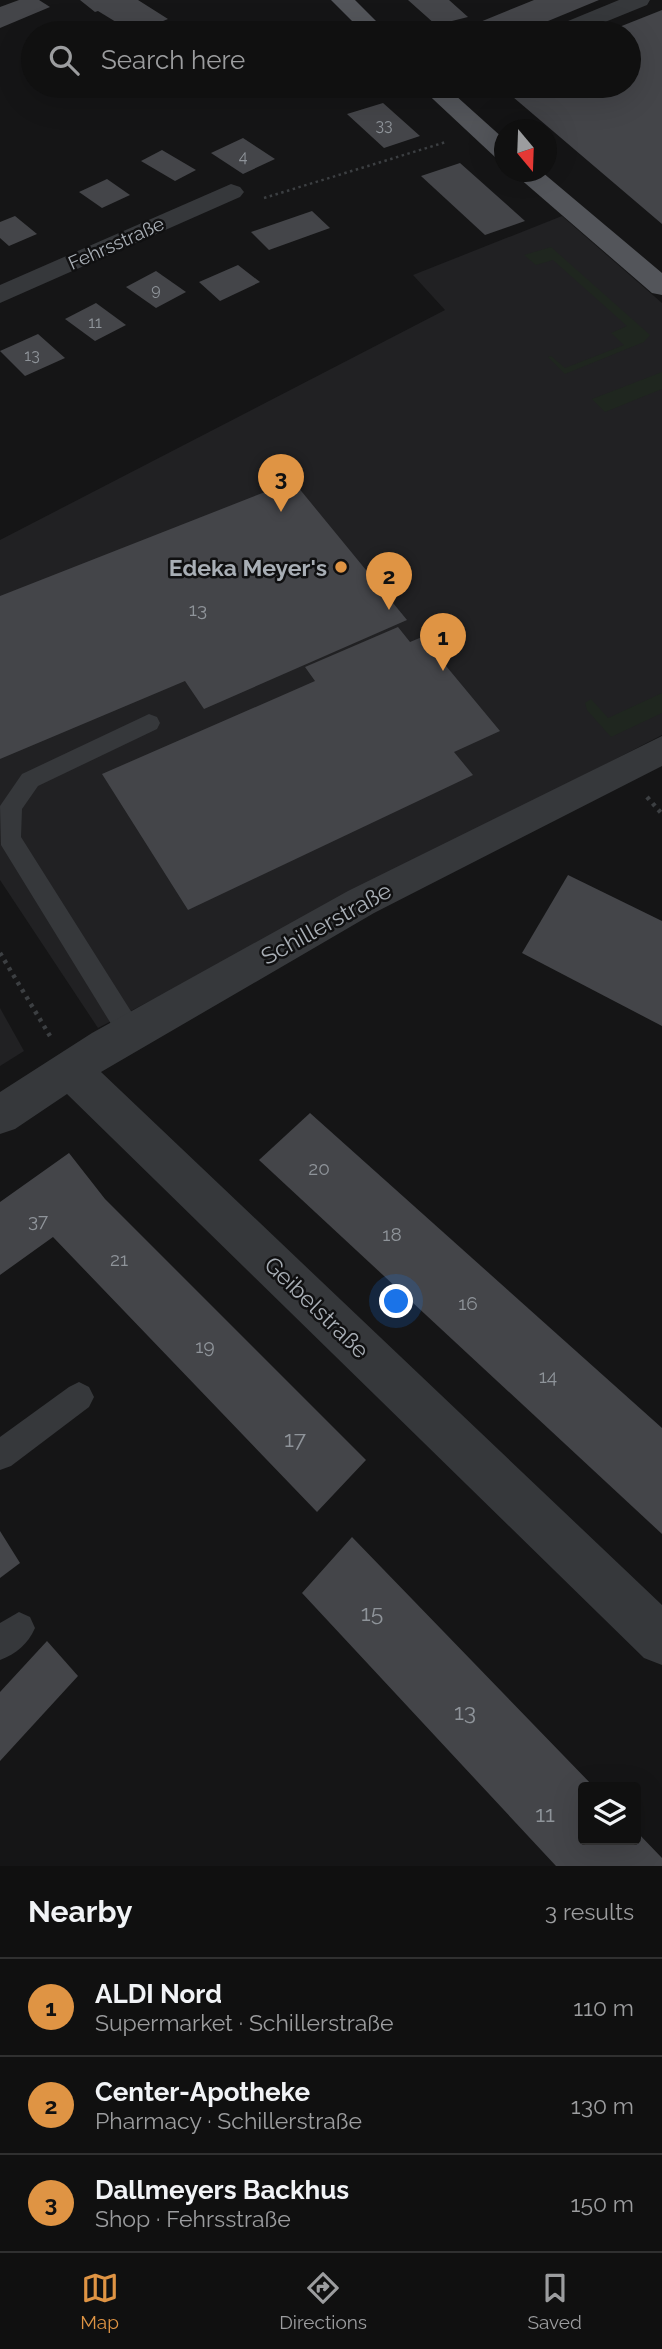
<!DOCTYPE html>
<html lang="en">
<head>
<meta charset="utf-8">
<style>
  :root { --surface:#101010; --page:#1e1e1e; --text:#f1f3f6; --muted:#9c9d9f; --line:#303030; --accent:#df9444 }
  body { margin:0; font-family:Raleway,sans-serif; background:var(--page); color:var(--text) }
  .controls { position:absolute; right:21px; bottom:21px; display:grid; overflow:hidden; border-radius:7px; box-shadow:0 7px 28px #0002 }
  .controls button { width:63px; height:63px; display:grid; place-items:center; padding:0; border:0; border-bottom:2px solid var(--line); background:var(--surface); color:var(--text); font:35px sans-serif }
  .compass { position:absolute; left:494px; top:119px; width:63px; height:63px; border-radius:50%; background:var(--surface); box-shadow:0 7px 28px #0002; rotate:161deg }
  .you { position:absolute; left:397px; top:1302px; width:24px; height:24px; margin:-18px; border:5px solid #fff; border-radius:50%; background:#1a73e8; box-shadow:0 0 0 10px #1a73e833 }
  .badge { display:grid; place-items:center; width:46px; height:46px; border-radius:50%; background:var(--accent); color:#111; font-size:23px; font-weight:700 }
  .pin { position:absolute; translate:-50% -58px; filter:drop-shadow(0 2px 4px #0008) }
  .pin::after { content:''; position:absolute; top:37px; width:24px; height:21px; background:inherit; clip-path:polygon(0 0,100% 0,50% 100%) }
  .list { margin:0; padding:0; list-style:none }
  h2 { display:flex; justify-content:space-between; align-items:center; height:91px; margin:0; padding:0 28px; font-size:30px }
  h2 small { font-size:23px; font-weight:400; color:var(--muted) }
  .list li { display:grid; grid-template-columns:46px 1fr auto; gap:21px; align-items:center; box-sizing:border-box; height:98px; padding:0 28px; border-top:2px solid var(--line) }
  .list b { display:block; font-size:26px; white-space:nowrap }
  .list p { margin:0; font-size:23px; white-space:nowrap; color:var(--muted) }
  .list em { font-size:23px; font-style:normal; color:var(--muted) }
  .icon { flex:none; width:38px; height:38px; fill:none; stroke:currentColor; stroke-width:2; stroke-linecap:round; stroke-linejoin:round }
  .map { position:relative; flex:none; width:662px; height:1866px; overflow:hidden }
  .search { position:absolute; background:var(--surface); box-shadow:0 7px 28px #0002; left:21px; right:21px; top:21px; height:77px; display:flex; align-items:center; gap:18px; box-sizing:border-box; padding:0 24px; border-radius:38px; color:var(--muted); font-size:26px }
  .sheet { height:385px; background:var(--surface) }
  nav { display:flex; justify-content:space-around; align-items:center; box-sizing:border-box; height:98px; border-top:2px solid var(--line); background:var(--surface); font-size:19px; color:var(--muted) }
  nav a { display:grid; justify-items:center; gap:4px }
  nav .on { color:var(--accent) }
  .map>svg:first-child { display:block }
  .built { fill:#212123 }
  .green { fill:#1f261f }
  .building { fill:#444549 }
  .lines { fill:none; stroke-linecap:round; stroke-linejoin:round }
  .path-far1 { stroke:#3c3f42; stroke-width:2.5; stroke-dasharray:2.5 3.5; stroke-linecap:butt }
  .path { stroke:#3c3f42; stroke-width:4.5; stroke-dasharray:3.5 5; stroke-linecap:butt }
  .service { fill:#36383b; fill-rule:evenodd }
  .minor { fill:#36383b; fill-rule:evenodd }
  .primary { fill:#53555a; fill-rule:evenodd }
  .poi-dot { fill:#df9444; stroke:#101011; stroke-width:2.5 }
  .labels { text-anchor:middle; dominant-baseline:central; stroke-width:5; stroke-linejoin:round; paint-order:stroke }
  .far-number-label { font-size:16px; fill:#8f949a }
  .far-street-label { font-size:19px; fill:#a8aeb5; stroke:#101011 }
  .number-label { font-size:19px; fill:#8f949a }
  .poi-label { font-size:23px; font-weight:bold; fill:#a8aeb5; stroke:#101011; text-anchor:end }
  .street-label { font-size:23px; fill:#a8aeb5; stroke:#101011 }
  .near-number-label { font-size:23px; fill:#8f949a }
</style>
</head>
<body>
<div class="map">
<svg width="662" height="1866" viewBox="0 0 662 1866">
  <rect width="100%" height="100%" fill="#151516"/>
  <g class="built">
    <polygon points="562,216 662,303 662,735 98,1028 0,880 0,540 445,310 413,275"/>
    <polygon points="0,1008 24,1051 0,1066"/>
  </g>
  <g class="green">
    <polygon points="551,247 650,335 644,342 565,374 548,357 551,356 565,368 624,345 611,333 627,326 553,260 536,265 524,255"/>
    <polygon points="662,372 662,389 605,412 592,399"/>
    <polygon points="662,693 662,713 611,737 587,710 585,703 591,699 608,718"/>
  </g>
  <g class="building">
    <polygon points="19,0 39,0 50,7 0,28 0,7"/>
    <polygon points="80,0 138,0 168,19 134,33 98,11 95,12"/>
    <polygon points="408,0 449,0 468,17 436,25"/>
    <polygon points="534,0 599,0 519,33 499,33 480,22"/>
    <polygon points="662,10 662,224 500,86 629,86 629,33 604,33"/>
    <polygon points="383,103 420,136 384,148 347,114"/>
    <polygon points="243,138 275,159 243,174 211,153"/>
    <polygon points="162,150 196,170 175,181 141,161"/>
    <polygon points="460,163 525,221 485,235 421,176"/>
    <polygon points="107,179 130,195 102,208 79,192"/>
    <polygon points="312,211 330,228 269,250 251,232"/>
    <polygon points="15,216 37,234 9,246 0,238 0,222"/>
    <polygon points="238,265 260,282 220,301 199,282"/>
    <polygon points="156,271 186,292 156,308 126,287"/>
    <polygon points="96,303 126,325 95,341 65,319"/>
    <polygon points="38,334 65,358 25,376 0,351"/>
    <polygon points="293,481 407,620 204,709 185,681 0,759 0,596"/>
    <polygon points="398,627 410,642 422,637 500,731 454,752 473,775 188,910 102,774 315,681 305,667"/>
    <polygon points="568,875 662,921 662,1026 522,953"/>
    <polygon points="310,1113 662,1428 662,1534 259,1160"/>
    <polygon points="69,1153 105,1199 366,1460 317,1512 53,1237 0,1275 0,1202"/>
    <polygon points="0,1531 20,1563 0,1578"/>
    <polygon points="352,1537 594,1787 583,1787 583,1840 636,1840 636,1831 662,1858 662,1866 556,1866 302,1593"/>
    <polygon points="47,1641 78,1676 0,1761 0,1692"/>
  </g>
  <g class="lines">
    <polyline class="path-far1" points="264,198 446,142"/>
    <g class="path">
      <polyline points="647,797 662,814"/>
      <polyline points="0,953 50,1036"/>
    </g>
    <g class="service">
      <polygon points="149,714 157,717 160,723 157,729 38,786 22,809 21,837 139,1024 143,1032 139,1040 130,1043 121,1040 1,845 0,806 22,774"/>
      <polygon points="79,1382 89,1387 94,1397 89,1407 11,1466 0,1470 0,1437 69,1387"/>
      <path d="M19,1612L30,1617L35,1628C28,1644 16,1654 0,1660V1623Z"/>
    </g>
    <g class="minor">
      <polygon points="619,0 650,0 647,5 578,33 548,33 551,28"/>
      <polygon points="231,184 240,187 244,192 240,197 0,303 0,285"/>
      <polygon points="662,736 662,766 374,913 101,1072 662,1605 662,1665 644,1658 67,1094 15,1129 0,1134 0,1092 92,1033 348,891"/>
    </g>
    <g class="primary">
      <polygon points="331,0 355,0 388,33 364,33"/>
      <polygon points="419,86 445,86 504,139 504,159 495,157"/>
      <polygon points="515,172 542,172 662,273 662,295 652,293 518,177"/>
    </g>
  </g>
  <circle class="poi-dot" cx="341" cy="567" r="7"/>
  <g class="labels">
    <g class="far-number-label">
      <text x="384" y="125">33</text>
      <text x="243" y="156">4</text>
      <text x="156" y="289">9</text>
      <text x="95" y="322">11</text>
      <text x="32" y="355">13</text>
    </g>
    <g class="far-street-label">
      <text transform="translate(116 243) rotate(-24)">Fehrsstraße</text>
    </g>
    <g class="number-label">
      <text x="198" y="609">13</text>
      <text x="319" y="1168">20</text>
      <text x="38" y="1220">37</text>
      <text x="392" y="1234">18</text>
      <text x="119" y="1259">21</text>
      <text x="468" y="1303">16</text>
      <text x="205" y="1346">19</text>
      <text x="548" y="1376">14</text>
    </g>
    <g class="poi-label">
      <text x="327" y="567">Edeka Meyer's</text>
    </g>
    <g class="street-label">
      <text transform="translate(326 923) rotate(-29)">Schillerstraße</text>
      <text transform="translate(317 1307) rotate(44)">Geibelstraße</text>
    </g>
    <g class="near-number-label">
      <text x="295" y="1438">17</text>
      <text x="372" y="1612">15</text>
      <text x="465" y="1711">13</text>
      <text x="545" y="1813">11</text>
    </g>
  </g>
</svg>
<div class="controls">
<button><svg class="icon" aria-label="layers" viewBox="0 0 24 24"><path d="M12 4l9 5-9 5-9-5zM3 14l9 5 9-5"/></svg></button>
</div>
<svg class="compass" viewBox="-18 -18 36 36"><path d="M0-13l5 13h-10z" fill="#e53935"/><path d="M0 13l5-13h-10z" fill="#9c9d9f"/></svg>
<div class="you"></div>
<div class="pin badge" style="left:443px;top:671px">1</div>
<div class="pin badge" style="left:389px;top:610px">2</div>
<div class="pin badge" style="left:281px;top:512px">3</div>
<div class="search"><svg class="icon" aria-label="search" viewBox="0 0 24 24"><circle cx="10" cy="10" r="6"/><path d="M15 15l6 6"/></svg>Search here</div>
</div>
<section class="sheet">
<h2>Nearby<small>3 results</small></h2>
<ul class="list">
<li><span class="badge">1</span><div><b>ALDI Nord</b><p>Supermarket · Schillerstraße</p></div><em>110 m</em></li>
<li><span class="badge">2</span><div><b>Center-Apotheke</b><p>Pharmacy · Schillerstraße</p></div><em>130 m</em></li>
<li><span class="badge">3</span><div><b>Dallmeyers Backhus</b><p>Shop · Fehrsstraße</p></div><em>150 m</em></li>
</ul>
</section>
<nav>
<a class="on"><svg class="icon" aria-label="map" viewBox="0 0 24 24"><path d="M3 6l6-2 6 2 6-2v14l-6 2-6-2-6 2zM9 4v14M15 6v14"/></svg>Map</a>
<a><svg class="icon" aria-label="directions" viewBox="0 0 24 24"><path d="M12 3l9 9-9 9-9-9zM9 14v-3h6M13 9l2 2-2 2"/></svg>Directions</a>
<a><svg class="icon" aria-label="saved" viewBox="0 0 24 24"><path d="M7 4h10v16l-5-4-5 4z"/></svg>Saved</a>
</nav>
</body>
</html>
